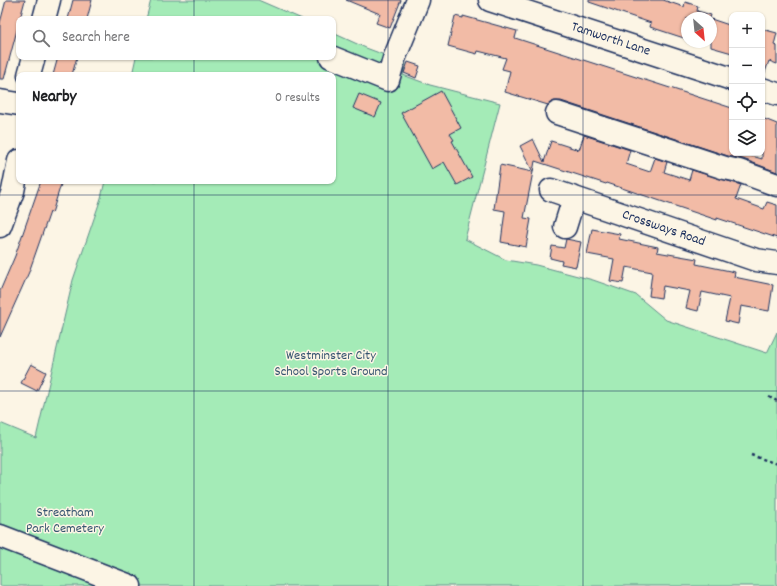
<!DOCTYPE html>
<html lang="en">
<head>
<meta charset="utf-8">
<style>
  :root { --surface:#fff; --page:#f2f2f2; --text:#202124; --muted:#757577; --line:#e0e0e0 }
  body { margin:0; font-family:Dekko,sans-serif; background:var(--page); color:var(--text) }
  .controls { position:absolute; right:12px; top:12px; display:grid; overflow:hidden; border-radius:8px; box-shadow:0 1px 3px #0004 }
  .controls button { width:36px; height:36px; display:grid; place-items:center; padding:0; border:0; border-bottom:1px solid var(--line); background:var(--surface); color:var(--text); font:20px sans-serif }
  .compass { position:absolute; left:681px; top:12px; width:36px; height:36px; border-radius:50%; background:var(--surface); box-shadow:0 1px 3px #0004; rotate:153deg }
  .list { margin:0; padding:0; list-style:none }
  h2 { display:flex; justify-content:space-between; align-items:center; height:52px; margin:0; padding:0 16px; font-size:17px }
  h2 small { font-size:13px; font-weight:400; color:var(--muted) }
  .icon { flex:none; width:22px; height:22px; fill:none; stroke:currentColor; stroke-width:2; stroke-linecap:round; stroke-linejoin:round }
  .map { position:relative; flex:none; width:777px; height:586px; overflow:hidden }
  .search { position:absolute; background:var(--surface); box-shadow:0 1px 3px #0004; left:16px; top:16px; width:320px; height:44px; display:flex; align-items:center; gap:10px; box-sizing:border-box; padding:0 14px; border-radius:8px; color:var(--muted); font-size:15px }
  .panel { position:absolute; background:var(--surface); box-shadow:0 1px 3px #0004; left:16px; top:72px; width:320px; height:112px; border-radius:8px }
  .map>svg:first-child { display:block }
  .green { fill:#a4ebb7; stroke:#608d8a }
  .building { fill:#f2bba6; stroke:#1b2f5e }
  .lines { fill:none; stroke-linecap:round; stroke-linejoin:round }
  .minor-casing { stroke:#1b2f5e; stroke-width:25 }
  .path { stroke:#1b2f5e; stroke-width:2.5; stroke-dasharray:3 3; stroke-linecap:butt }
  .minor { stroke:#fcf5e5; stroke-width:22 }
  .grid { fill:none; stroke:#1b2f5e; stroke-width:1; stroke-opacity:0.55 }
  .labels { text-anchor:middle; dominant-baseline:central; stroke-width:3; stroke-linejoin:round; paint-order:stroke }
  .street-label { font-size:14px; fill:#1b2f5e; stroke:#fcf5e5 }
  .park-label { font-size:14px; fill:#365570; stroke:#fcf5e5 }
</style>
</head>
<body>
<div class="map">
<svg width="777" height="586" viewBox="0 0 777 586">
  <rect width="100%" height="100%" fill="#fcf5e5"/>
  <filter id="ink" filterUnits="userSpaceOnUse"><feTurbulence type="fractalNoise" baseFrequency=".025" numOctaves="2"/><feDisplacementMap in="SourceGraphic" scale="8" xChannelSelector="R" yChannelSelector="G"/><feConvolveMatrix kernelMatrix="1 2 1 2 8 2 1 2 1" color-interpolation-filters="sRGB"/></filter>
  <g filter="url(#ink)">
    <g class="green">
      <polygon points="151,0 258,0 302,19 146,19"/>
      <polygon points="333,33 366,48 406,63 403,75 430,85 500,103 465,239 506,260 536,265 593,280 636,295 666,320 767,353 777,332 777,586 0,586 0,423 36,438 73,280 101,198 105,181 333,181 333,75 132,75 136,57 333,57"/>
    </g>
    <g class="building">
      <polygon points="6,0 25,0 4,79 0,79 0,23"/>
      <polygon points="73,0 92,0 87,19 68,19"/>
      <polygon points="346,0 401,0 390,28 376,23 380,14"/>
      <polygon points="589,0 663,0 684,7 685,2 698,6 697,11 711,15 710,18 687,18 687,39 650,27 651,23 589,2"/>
      <polygon points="455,16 463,18 463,16 517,31 515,38 732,108 732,153 742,153 762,159 762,118 777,124 777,172 743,159 728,156 561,101 554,101 548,105 505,92 510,71 502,69 506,58 478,51 477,54 448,46"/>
      <polygon points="711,19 732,26 732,53 711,47"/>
      <polygon points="762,29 777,33 774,45 777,46 777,64 769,61 764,75 762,74"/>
      <polygon points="58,57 77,57 72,75 53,75"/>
      <polygon points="408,62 420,66 416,78 404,73"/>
      <polygon points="441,91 461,128 450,134 454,140 452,141 472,177 457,185 444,162 432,169 401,113"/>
      <polygon points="359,94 381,103 375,117 353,108"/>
      <polygon points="584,135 630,150 626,164 650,172 655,158 667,162 664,172 689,180 692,170 741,185 736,199 764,209 767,202 777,205 777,238 717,218 717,220 607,183 606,184 535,161 533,172 520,146 533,139 544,162 551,141 579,150"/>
      <polygon points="500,165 533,172 524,218 531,219 526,247 501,242 505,211 494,209"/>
      <polygon points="41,181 62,181 52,213 50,212 29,272 0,337 0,291 15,256"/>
      <polygon points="592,229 620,234 619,239 658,247 657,252 697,259 696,264 735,272 734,277 773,285 769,311 741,306 738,324 725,321 730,298 702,292 698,311 686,308 690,291 663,286 661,298 649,296 652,272 626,267 623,283 610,281 614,259 587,254"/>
      <polygon points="566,239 581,242 576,267 561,264 562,261 550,258 552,246 564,248"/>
      <polygon points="31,364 46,372 37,391 21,383"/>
    </g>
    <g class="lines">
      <g class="minor-casing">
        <g id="minor">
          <path id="s1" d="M490,0L732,79"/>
          <polyline points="44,19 49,0"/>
          <polyline points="331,57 388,80 394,59 418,0"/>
          <polyline points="29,75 34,57"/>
          <polyline points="762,89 777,94"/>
          <polyline points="0,101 19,104"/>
          <polyline points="557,113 725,168 739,171 777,185"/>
          <path id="s2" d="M551,190L756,260L777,263"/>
          <polyline points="0,226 13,191 19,161"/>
          <polyline points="565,227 574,198"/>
          <polyline points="0,536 130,586"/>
        </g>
      </g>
      <g class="path">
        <polyline points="769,397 777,401"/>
        <polyline points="751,455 777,464"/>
      </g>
      <use href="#minor" class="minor"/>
    </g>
  </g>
  <path class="grid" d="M194,0V19M388,0V586M583,0V586M194,57V75M194,181V586M0,195H777M0,391H777"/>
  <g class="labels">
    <g class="street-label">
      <text stroke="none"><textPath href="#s1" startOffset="127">Tamworth Lane</textPath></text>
      <text stroke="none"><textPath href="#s2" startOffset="119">Crossways Road</textPath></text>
    </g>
    <g class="park-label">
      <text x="331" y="356">Westminster City<tspan x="331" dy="16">School Sports Ground</tspan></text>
      <text x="65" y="513">Streatham<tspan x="65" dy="16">Park Cemetery</tspan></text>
    </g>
  </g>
</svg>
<div class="controls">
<button>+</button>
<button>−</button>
<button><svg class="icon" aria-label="locate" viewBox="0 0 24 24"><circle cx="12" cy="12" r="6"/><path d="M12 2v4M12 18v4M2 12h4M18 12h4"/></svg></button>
<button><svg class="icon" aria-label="layers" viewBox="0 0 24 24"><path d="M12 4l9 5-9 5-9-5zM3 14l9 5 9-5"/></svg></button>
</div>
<svg class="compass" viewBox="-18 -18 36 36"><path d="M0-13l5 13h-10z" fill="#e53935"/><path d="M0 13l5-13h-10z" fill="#757577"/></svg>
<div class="search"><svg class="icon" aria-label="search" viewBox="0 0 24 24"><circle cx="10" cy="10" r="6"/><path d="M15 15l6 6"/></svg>Search here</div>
<section class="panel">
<h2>Nearby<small>0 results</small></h2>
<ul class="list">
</ul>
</section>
</div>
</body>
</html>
